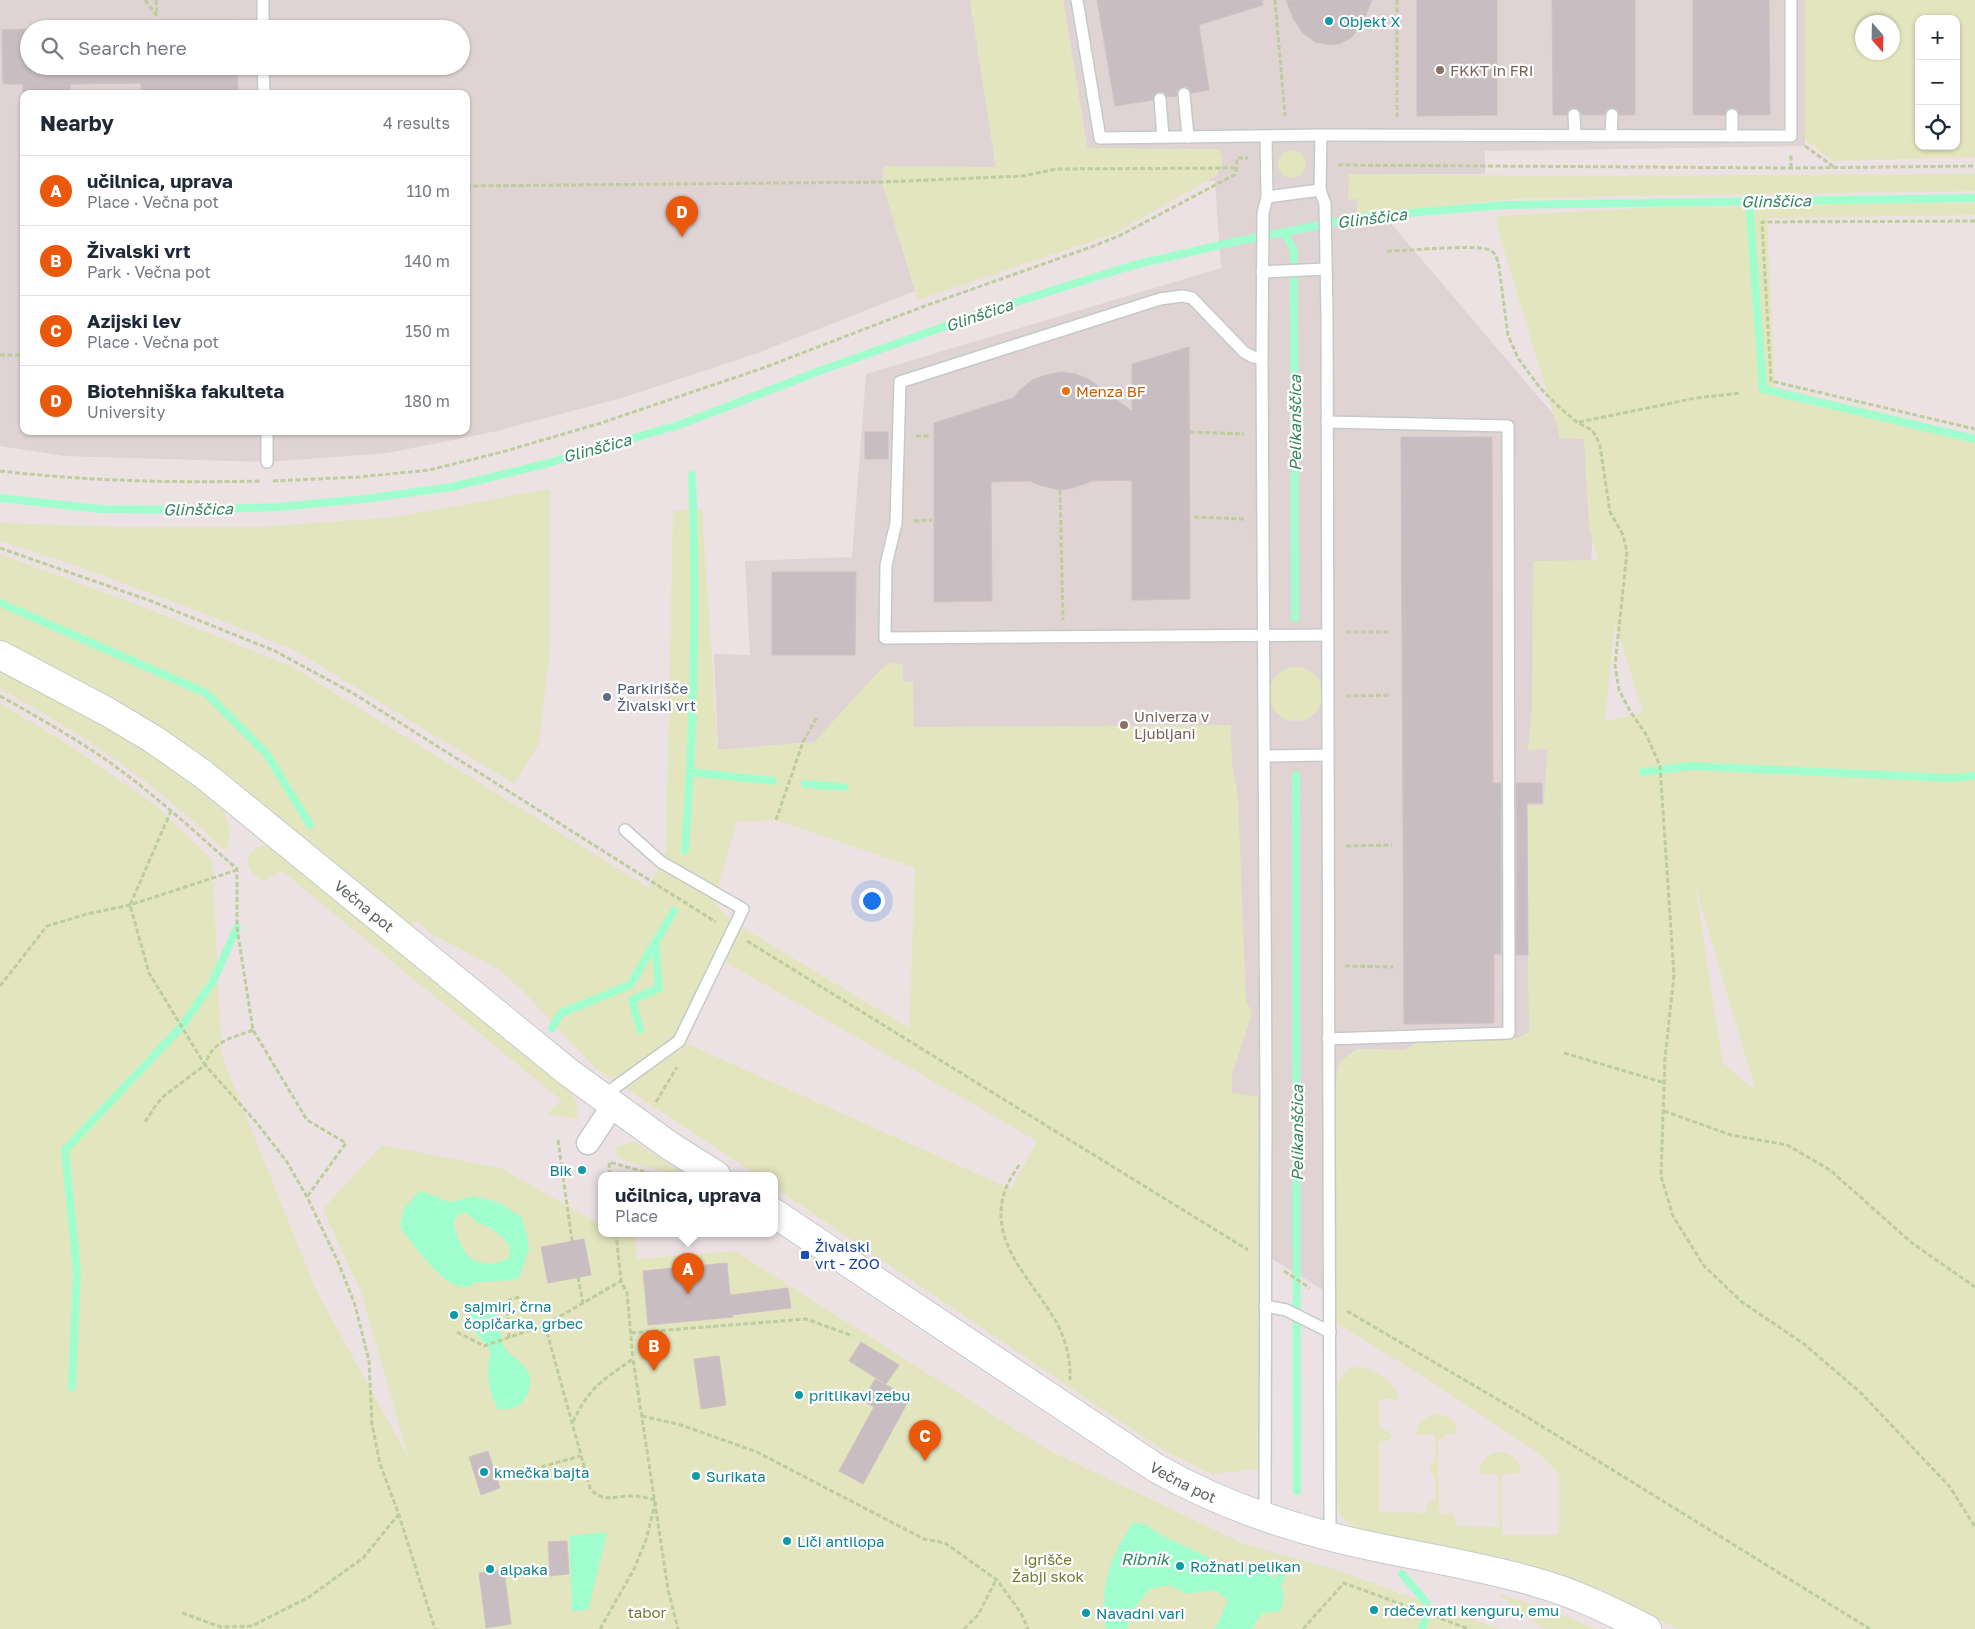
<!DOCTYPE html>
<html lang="en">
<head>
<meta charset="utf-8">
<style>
  :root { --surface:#fff; --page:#f6f6f7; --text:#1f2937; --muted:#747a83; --line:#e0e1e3; --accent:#ea580c }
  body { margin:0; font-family:"Golos Text",sans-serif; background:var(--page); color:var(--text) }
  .controls { position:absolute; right:15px; top:15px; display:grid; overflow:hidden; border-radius:10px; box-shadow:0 1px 4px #0004 }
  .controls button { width:45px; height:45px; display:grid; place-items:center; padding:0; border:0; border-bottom:1px solid var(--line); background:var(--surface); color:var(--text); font:25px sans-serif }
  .compass { position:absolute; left:1855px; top:15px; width:45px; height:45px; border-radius:50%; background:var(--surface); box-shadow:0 1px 4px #0004; rotate:160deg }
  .you { position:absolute; left:871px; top:900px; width:18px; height:18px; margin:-12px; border:4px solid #fff; border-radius:50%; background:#1a73e8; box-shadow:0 0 0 8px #1a73e833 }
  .badge { display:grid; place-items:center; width:32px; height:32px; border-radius:50%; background:var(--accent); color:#fff; font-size:16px; font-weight:700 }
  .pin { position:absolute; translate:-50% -41px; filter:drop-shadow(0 1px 2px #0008) }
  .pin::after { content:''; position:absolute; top:26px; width:18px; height:15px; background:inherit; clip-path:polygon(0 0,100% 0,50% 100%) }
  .popup { position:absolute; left:598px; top:1172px; width:180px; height:65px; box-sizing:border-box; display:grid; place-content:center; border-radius:10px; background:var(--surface); filter:drop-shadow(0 1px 4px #0005); font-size:16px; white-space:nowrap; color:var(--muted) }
  .popup b { font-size:19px; color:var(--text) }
  .popup::after { content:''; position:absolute; left:50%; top:100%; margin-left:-10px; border:10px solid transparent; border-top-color:var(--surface) }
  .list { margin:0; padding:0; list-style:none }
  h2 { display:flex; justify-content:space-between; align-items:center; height:65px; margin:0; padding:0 20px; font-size:21px }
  h2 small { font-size:16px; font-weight:400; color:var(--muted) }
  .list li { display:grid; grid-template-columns:32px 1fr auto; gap:15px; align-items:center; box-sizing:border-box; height:70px; padding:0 20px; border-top:1px solid var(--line) }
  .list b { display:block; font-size:19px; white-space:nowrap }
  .list p { margin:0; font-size:16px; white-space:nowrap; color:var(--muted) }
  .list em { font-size:16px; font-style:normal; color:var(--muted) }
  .icon { flex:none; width:28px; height:28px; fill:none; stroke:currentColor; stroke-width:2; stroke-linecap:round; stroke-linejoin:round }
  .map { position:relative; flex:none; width:1975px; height:1629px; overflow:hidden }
  .search { position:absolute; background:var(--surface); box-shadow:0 1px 4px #0004; left:20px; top:20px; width:450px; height:55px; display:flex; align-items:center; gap:12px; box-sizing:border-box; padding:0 18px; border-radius:28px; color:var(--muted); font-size:19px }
  .panel { position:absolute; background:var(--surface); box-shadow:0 1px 4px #0004; left:20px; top:90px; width:450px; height:345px; border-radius:10px }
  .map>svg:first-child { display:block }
  .education { fill:#dfd3d4; fill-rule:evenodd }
  .green { fill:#e3e5be; fill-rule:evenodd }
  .water { fill:#a0fece; fill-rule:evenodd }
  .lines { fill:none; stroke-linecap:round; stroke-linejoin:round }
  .stream { stroke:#a0fece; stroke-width:8 }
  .building { fill:#c8bec1; stroke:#d1c0c5 }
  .lane-casing { stroke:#c3cac8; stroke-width:14 }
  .street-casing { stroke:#c3cac8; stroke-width:25 }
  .secondary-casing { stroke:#c3ccc9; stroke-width:30 }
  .path { stroke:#bdcd9c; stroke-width:3; stroke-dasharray:5 2.5; stroke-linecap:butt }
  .lane { stroke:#fff; stroke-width:11 }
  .street { stroke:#fff; stroke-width:22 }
  .secondary { stroke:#fff; stroke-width:28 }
  .culture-dot { fill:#0f9aa8; stroke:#fff; stroke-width:2 }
  .education-dot { fill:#8d6e63; stroke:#fff; stroke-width:2 }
  .food-dot { fill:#e8710a; stroke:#fff; stroke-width:2 }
  .service-dot { fill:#5c6f8a; stroke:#fff; stroke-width:2 }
  .transit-dot { fill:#1a4fb4; stroke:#fff; stroke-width:2 }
  .labels { text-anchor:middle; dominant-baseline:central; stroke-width:4.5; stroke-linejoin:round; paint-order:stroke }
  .culture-label { font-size:15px; fill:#0d838f; stroke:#fff; text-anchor:start }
  .education-label { font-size:15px; fill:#785e54; stroke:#fff; text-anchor:start }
  .food-label { font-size:15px; fill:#c56008; stroke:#fff; text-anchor:start }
  .service-label { font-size:15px; fill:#4e5e75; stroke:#fff; text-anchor:start }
  .street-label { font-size:15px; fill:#5a625f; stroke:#fff }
  .transit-label { font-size:15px; fill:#164399; stroke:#fff; text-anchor:start }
  .park-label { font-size:15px; fill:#737a32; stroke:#fff }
  .water-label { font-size:16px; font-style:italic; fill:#328360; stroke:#fff }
</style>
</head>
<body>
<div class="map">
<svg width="1975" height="1629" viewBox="0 0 1975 1629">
  <rect width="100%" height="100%" fill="#ede2e3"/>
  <g class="education">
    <path d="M0,0H970L996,167L882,182L915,291L755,354L625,397L497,431L388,453L267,462L64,456L0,446ZM29,29H461V66H29ZM24,94H466V431H24Z"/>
    <polygon points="1063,0 1805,0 1805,146 1485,151 1485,174 1349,174 1553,414 1591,429 1593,530 1591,562 1532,710 1528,749 1548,748 1544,805 1527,806 1529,1032 1519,1038 1433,1033 1405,1050 1357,1049 1334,1085 1336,1298 1258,1250 1105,1106 976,855 839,740 718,750 714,654 750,655 745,561 852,557 866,374 1221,268 1215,181 1093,184"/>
  </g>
  <g class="green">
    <polygon points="970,0 1063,0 1087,148 1219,149 1223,162 1216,176 1111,235 918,300 882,182 884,166 996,167"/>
    <path d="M1805,0H1975V157L1833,161L1805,140ZM1919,19H1956V146H1919ZM1862,22H1892V52H1862Z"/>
    <circle cx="1292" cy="164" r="14"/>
    <polygon points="1349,174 1593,176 1975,174 1975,191 1619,196 1512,199 1357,215 1357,199 1348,200"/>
    <path d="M1858,203H1975V215L1767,218L1775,387L1975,435V1629H1678L1611,1597L1533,1566L1374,1534C1356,1528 1342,1525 1337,1505V1384C1347,1362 1362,1364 1380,1375C1390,1382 1397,1386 1398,1399H1379V1429L1388,1431L1392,1436L1388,1441L1379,1442V1512L1429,1513L1426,1505L1430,1501H1435V1475L1430,1472V1464L1435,1462V1435H1416C1418,1408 1456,1407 1457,1434H1446L1444,1438L1438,1440L1439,1516L1443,1513L1453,1514L1456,1520L1455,1526L1499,1527L1498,1474H1479C1482,1445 1517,1445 1521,1473L1502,1474V1535H1559V1474L1538,1453L1419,1374L1336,1323L1334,1085L1340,1061L1357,1049L1405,1050L1433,1033L1519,1038L1529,1032L1527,806L1544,805L1548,749L1528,750L1532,710L1533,561L1598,560L1589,528L1584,439L1559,438L1558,429L1497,226V216L1680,206L1763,208ZM1615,622L1643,713L1605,721ZM1695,886L1756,1091L1723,1063Z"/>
    <polygon points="550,489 550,650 539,744 514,784 296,651 198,611 77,566 0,541 0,523 2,523 120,527 259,527 395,517"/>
    <path d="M702,509L718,750L814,742L880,670L890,663L903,664V682H913L914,727L1231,725L1232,763L1238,797L1246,1000L1252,1013L1232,1075V1093L1258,1097L1259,1469L1212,1474L1160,1448L1112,1416L774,1187V1175H757L595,1068L523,991L500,970L432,934L416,920L411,929L0,642V554L133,603L291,666L649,888L666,850L673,511ZM776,820L915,868L909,1028L730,920L714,901L737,822ZM715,956L1037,1141L1011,1189L674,1038Z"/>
    <circle cx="1296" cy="694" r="27"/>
    <path d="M0,669L69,704L162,759L218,802C230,818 231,833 226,851C210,837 194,822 178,808C127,764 59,720 0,689Z"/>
    <polygon points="0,703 69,745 155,805 212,860 222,1056 316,1290 409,1459 361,1292 323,1209 382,1145 503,1169 602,1226 602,1233 616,1235 635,1233 637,1259 735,1251 1048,1450 1244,1544 1331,1568 1499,1629 0,1629"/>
    <path d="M265,845L276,850L517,1049L568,1088L577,1103V1119L546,1114L562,1101L282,871L263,881C259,878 254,875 251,871C243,858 252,847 265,845Z"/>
    <polygon points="634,1141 685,1175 679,1175 626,1161 617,1156 616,1147"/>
    <polygon points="1497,1593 1542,1607 1596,1629 1544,1629"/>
  </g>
  <g class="water">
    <path d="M420,1191L450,1202L474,1196L500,1203L521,1217L527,1234L529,1249L519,1278C506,1282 494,1281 481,1282C475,1282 472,1286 466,1287C445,1291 412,1243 400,1227L404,1208ZM465,1212L478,1223L493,1229L505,1240L510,1248L509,1258C497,1266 475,1266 465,1252C460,1244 456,1232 453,1222L458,1215Z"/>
    <path d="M485,1305C505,1311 497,1333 505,1348C511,1357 521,1361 527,1370C535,1383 528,1403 513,1408C509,1410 503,1409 498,1409C488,1392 485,1371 491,1352C482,1337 470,1334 470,1315L476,1309Z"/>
    <path d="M1134,1522L1146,1525L1165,1537L1219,1562L1268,1574L1279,1581L1284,1595L1281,1611L1262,1613L1252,1629H1212L1216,1627L1228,1600L1215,1590L1187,1594L1169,1585L1150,1589L1128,1615V1629H1106C1098,1592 1111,1552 1134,1522Z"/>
    <polygon points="607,1532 588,1610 572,1611 569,1536"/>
  </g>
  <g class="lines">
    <g class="stream">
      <polyline points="1749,201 1763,389 1975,439"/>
      <polyline points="1284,232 1294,251 1295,618"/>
      <polyline points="0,498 100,509 188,510 278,507 364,499 452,487 545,464 682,424 822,370 997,308 1134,265 1238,241 1362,217 1505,205 1975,198"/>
      <polyline points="0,603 206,693 266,753 310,825"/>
      <polyline points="690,772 773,781"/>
      <polyline points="1643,772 1691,766 1950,778 1975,776"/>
      <polyline points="1296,775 1297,1491"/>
      <polyline points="805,784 844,787"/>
      <path d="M685,850C694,726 697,600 692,475"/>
      <polyline points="552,1028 561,1013 630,985 674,911"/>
      <polyline points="640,1030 632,1000 659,988 655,942"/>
      <polyline points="72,1387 77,1272 65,1150 181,1027 212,983 237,928"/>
      <polyline points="1402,1574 1426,1602"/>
      <polyline points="1279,1581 1282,1573"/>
      <polyline points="1422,1629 1425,1619"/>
    </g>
  </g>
  <g class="building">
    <polygon points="1097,0 1262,0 1263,5 1199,25 1209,90 1191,93 1188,87 1183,87 1177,90 1177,96 1167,97 1164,92 1159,92 1154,95 1153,100 1115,106"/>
    <polygon points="1286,0 1372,0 1362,24 1352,37 1339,44 1330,45 1315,42 1302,32 1293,18"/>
    <polygon points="1417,0 1497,0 1497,115 1417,116"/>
    <polygon points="1552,0 1635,0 1635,115 1619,115 1616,109 1612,108 1606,111 1604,115 1582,115 1580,111 1574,108 1570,109 1567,115 1553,115"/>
    <polygon points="1693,0 1769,0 1770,115 1739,115 1736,109 1732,108 1726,111 1725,115 1693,115"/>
    <polygon points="161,20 237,20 237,29 93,29 161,28"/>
    <polygon points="29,29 29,66 237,66 238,94 141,94 141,83 70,84 70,94 23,94 23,84 3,84 2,30"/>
    <polygon points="1189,347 1190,599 1132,600 1132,480 1092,481 1073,488 1060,490 1039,485 1030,481 991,482 992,601 934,602 934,423 1013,398 1020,390 1032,380 1046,375 1061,372 1076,374 1090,380 1132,411 1132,364"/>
    <rect x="865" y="432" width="23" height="27"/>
    <polygon points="1401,437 1492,437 1493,783 1501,783 1501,954 1494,954 1494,1023 1404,1024"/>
    <polygon points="772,572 856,572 855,655 772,655"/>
    <polygon points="1516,783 1542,783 1542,803 1527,803 1528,955 1516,955"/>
    <polygon points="584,1239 591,1275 548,1283 541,1247"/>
    <polygon points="727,1263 730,1295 788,1288 791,1308 732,1315 733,1317 648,1325 643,1271"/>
    <polygon points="861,1342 899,1365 886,1384 849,1361"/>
    <polygon points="719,1356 726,1405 701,1409 694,1359"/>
    <polygon points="875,1379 910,1398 863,1484 839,1471 874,1407 863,1401"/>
    <polygon points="488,1451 500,1488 481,1495 469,1457"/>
    <polygon points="567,1541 569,1574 550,1576 548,1542"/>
    <polygon points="504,1570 511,1624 486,1628 479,1573"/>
  </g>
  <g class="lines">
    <g class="lane-casing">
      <g id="lane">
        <polyline points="263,0 263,29"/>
        <polyline points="1077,0 1100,138 1321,135 1791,136 1791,0"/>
        <polyline points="263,66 264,94"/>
        <polyline points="1184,94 1188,137"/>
        <polyline points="1160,99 1163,137"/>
        <polyline points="1574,115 1575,135"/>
        <polyline points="1732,115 1732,136"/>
        <polyline points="1321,135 1320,190 1325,204 1327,316 1330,1537"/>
        <polyline points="1611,135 1612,115"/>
        <polyline points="1267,197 1320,190"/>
        <polyline points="1262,272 1326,269"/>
        <polyline points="1262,358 1253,357 1244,352 1192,298 1182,296 1160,299 900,382 896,523 886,565 885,638 1327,635"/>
        <polyline points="1327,422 1508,426 1509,1033 1328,1039"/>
        <polyline points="267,431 267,462"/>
        <polyline points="1265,756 1327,755"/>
        <polyline points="603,1096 679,1041 743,909 661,862 625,830"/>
        <polyline points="1265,1306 1286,1310 1330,1332"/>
        <polyline points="1265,1517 1266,1095 1262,358 1263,213 1267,197 1266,137"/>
      </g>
    </g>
    <g class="street-casing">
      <polyline id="street" points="588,1143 613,1105"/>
    </g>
    <g class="secondary-casing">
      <g id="secondary">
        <path id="s1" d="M0,655L106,711L153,739L203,774L568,1072L670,1146L716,1175"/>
        <path id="s2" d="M774,1213L1156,1468C1210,1499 1267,1520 1328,1536C1396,1554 1467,1562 1535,1582C1575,1593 1611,1611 1647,1629"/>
      </g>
    </g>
    <g class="path">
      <polyline points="145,0 157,16"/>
      <polyline points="156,0 157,15"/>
      <polyline points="1275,0 1285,116"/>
      <polyline points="1397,0 1397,117"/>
      <polyline points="1805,146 1834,167"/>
      <polyline points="1338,165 1791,168 1975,166"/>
      <polyline points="1791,168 1791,154"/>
      <polyline points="466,186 882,182 1023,176 1056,169 1236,168"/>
      <polyline points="1975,221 1762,222 1771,381 1975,429"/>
      <path d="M1387,251C1406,251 1476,244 1490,250C1496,253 1498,261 1499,267L1508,335L1518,358L1540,388L1558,406L1578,423L1592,430L1596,436L1600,446L1610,512L1623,535L1627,552L1615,665L1619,690L1630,711L1647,736L1660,766L1674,975L1665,1058L1661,1176L1673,1216L1704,1266L1742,1302L1804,1344L1860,1392L1950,1487L1975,1527"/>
      <polyline points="0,355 24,355"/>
      <polyline points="1579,422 1696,398 1741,393"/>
      <polyline points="1190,432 1244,434"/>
      <polyline points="916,436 931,436"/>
      <path d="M0,471C87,481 174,483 261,481"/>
      <polyline points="273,481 359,477 429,470 502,452 601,423 763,368 922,307 1091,247 1119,236 1236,174 1237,158 1248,158"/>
      <polyline points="1060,490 1063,620"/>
      <polyline points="1194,517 1245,519"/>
      <polyline points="914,521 932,520"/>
      <polyline points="0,548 151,601 275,651 356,695 716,922"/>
      <polyline points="1346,632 1390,632"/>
      <path d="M0,696C36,716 71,736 105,759C152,792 195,832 237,869V928L253,1030L307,1120L346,1143L307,1197"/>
      <polyline points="1346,696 1391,695"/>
      <polyline points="776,820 803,742 817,717"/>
      <polyline points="1346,846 1392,845"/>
      <polyline points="747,941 1248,1250"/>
      <polyline points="1345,966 1393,967"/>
      <polyline points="0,986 47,926 87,914 130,905 237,870"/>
      <path d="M253,1030C230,1039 213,1040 205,1065L256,1122L287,1162L307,1197L339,1264L355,1305L369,1361L372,1424L380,1464L399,1515L435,1629"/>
      <polyline points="1564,1053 1665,1083"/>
      <polyline points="656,1102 677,1067"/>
      <polyline points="1664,1111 1731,1135 1787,1145 1830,1170 1912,1243 1975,1287"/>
      <polyline points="145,1122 156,1105 165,1095 205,1065 149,973 130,905 171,811"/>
      <polyline points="558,1140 572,1241"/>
      <path d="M1019,1165C1015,1172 1009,1180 1006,1188C986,1239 1030,1278 1054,1318C1065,1336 1071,1359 1070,1380"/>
      <polyline points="610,1175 609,1162 656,1175"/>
      <polyline points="616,1233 621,1281 627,1293 633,1359"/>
      <polyline points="1284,1271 1310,1288"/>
      <polyline points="578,1277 583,1303"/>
      <polyline points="1347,1311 1514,1409 1870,1629"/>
      <polyline points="457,1332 484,1346 545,1325"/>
      <polyline points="631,1333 806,1319 853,1336"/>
      <polyline points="509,1338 507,1301 522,1296"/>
      <polyline points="642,1416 681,1425 757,1452 924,1539 945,1543 997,1580 1021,1613 1028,1629"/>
      <path d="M573,1422C589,1387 603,1380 633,1359L668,1589L678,1629"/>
      <polyline points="505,1477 580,1456"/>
      <polyline points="182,1613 221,1627 252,1626 309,1597 363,1558 398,1515"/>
      <path d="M600,1629L634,1569L646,1540L656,1500C649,1499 642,1496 636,1496C618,1495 601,1504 590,1488L545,1325L621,1281"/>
      <polyline points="964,1629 978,1615 996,1580"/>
      <polyline points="1303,1629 1344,1583 1469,1629"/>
    </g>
    <use href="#lane" class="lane"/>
    <use href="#street" class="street"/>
    <use href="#secondary" class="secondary"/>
  </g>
  <g class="culture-dot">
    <circle cx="1329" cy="21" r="5"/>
    <circle cx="582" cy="1170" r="5"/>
    <circle cx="454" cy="1315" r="5"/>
    <circle cx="799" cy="1395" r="5"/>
    <circle cx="484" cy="1472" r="5"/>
    <circle cx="696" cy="1476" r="5"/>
    <circle cx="787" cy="1541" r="5"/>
    <circle cx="1180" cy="1566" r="5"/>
    <circle cx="490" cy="1569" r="5"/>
    <circle cx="1374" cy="1610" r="5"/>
    <circle cx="1086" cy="1613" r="5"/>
  </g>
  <g class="education-dot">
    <circle cx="1440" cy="70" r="5"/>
    <circle cx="1124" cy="725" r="5"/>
  </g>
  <circle class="food-dot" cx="1066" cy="391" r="5"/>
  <circle class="service-dot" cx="607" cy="697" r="5"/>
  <rect class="transit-dot" x="800" y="1250" width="10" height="10" rx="2.5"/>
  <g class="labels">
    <g class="culture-label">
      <text x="1339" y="21">Objekt X</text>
      <text x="572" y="1170" text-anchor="end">Bik</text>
      <text x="464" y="1306">sajmiri, črna<tspan x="464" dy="17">čopičarka, grbec</tspan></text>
      <text x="809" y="1395">pritlikavi zebu</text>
      <text x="494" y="1472">kmečka bajta</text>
      <text x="706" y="1476">Surikata</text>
      <text x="797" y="1541">Liči antilopa</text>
      <text x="1190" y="1566">Rožnati pelikan</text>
      <text x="500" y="1569">alpaka</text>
      <text x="1384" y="1610">rdečevrati kenguru, emu</text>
      <text x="1096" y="1613">Navadni vari</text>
    </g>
    <g class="education-label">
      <text x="1450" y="70">FKKT in FRI</text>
      <text x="1134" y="716">Univerza v<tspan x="1134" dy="17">Ljubljani</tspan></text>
    </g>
    <g class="food-label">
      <text x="1076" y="391">Menza BF</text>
    </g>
    <g class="service-label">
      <text x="617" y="688">Parkirišče<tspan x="617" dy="17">Živalski vrt</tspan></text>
    </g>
    <g class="street-label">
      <text stroke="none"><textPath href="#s1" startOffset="444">Večna pot</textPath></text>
      <text stroke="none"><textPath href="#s2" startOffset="490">Večna pot</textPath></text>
    </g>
    <g class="transit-label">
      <text x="815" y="1246">Živalski<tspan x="815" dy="17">vrt - ZOO</tspan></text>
    </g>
    <g class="park-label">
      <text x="1048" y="1559">igrišče<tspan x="1048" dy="17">Žabji skok</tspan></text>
      <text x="647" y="1612">tabor</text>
    </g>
    <g class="water-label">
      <text transform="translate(1776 201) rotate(-1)">Glinščica</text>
      <text transform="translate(1372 218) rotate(-7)">Glinščica</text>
      <text transform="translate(979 315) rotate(-19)">Glinščica</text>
      <text transform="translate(1295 423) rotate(-90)">Pelikanščica</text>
      <text transform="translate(597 448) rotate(-15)">Glinščica</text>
      <text transform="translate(198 509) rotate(-1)">Glinščica</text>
      <text transform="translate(1297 1133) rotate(-90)">Pelikanščica</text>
      <text x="1145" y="1559">Ribnik</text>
    </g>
  </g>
</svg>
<div class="controls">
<button>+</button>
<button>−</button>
<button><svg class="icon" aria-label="locate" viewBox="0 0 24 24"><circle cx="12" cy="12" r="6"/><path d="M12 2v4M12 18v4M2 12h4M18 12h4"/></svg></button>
</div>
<svg class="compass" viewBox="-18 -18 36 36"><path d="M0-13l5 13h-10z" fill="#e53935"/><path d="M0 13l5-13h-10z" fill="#747a83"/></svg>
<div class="you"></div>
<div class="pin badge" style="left:688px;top:1294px">A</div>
<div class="popup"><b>učilnica, uprava</b>Place</div>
<div class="pin badge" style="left:654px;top:1371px">B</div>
<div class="pin badge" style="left:925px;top:1461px">C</div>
<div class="pin badge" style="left:682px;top:237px">D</div>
<div class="search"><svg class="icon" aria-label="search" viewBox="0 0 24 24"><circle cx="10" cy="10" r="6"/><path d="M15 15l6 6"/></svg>Search here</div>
<section class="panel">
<h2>Nearby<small>4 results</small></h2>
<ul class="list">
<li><span class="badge">A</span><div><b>učilnica, uprava</b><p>Place · Večna pot</p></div><em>110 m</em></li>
<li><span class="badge">B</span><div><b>Živalski vrt</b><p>Park · Večna pot</p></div><em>140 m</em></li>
<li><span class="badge">C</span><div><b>Azijski lev</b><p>Place · Večna pot</p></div><em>150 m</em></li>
<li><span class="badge">D</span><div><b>Biotehniška fakulteta</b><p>University</p></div><em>180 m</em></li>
</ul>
</section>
</div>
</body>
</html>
